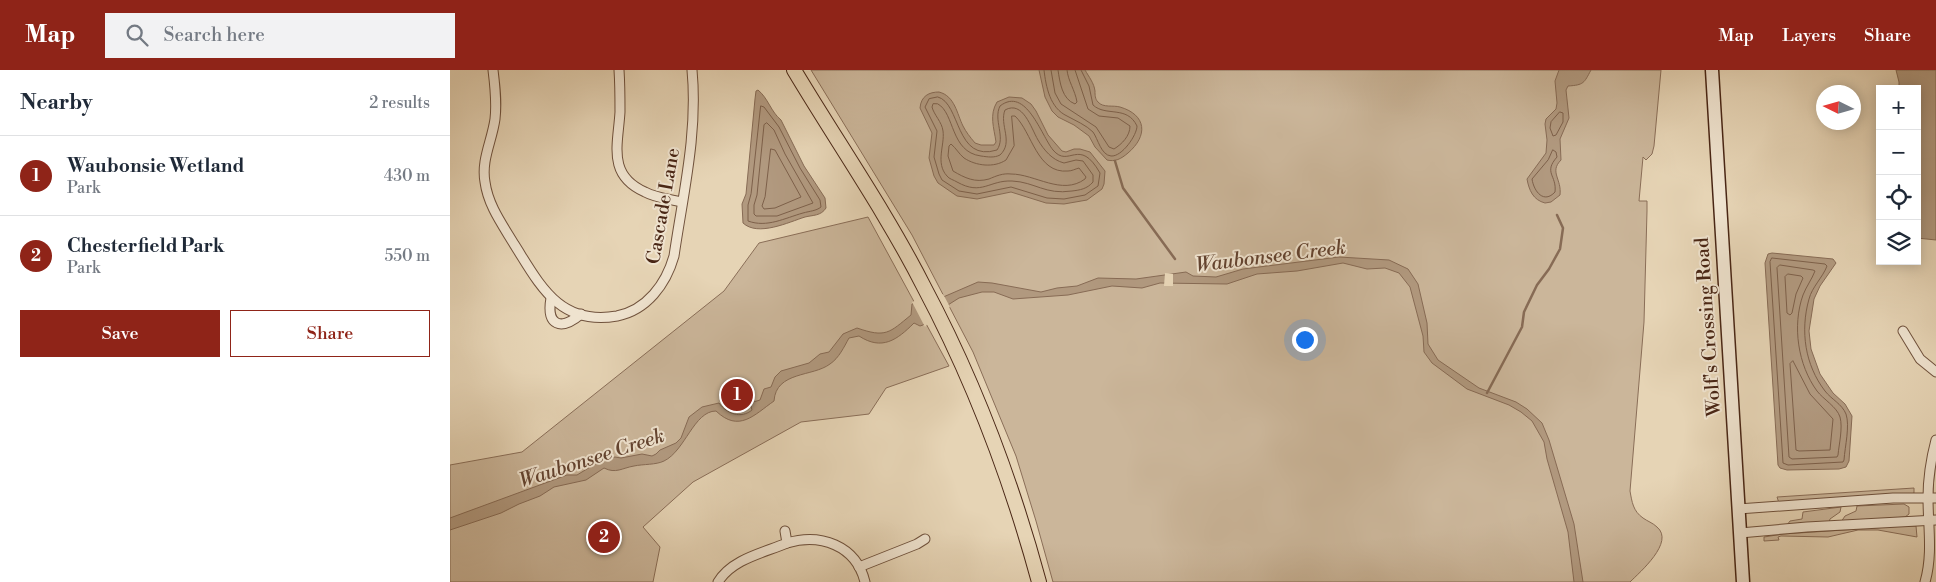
<!DOCTYPE html>
<html lang="en">
<head>
<meta charset="utf-8">
<style>
  :root { --surface:#fff; --page:#f2f2f3; --text:#1f2937; --muted:#747a83; --line:#e0e1e3; --accent:#8f2418 }
  body { margin:0; font-family:"Libre Bodoni",serif; background:var(--page); color:var(--text) }
  .controls { position:absolute; right:15px; top:15px; display:grid; overflow:hidden; border-radius:0px; box-shadow:0 2px 12px #0003 }
  .controls button { width:45px; height:45px; display:grid; place-items:center; padding:0; border:0; border-bottom:1px solid var(--line); background:var(--surface); color:var(--text); font:25px sans-serif }
  .compass { position:absolute; left:1366px; top:15px; width:45px; height:45px; border-radius:50%; background:var(--surface); box-shadow:0 2px 12px #0003; rotate:275deg }
  .you { position:absolute; left:854px; top:269px; width:18px; height:18px; margin:-12px; border:4px solid #fff; border-radius:50%; background:#1a73e8; box-shadow:0 0 0 8px #1a73e833 }
  .badge { display:grid; place-items:center; width:32px; height:32px; border-radius:50%; background:var(--accent); color:#fff; font-size:16px; font-weight:700 }
  .pin { position:absolute; translate:-50% -50%; border:2px solid #fff; box-shadow:0 1px 5px #0006 }
  .list { margin:0; padding:0; list-style:none }
  h2 { display:flex; justify-content:space-between; align-items:center; height:65px; margin:0; padding:0 20px; font-size:21px }
  h2 small { font-size:16px; font-weight:400; color:var(--muted) }
  .list li { display:grid; grid-template-columns:32px 1fr auto; gap:15px; align-items:center; box-sizing:border-box; height:80px; padding:0 20px; border-top:1px solid var(--line) }
  .list b { display:block; font-size:19px; white-space:nowrap }
  .list p { margin:0; font-size:16px; white-space:nowrap; color:var(--muted) }
  .list em { font-size:16px; font-style:normal; color:var(--muted) }
  .actions { display:flex; gap:10px; padding:15px 20px }
  .actions a { flex:1; padding:11px 0; border:1px solid var(--accent); border-radius:0px; text-align:center; font-size:18px; color:var(--accent) }
  .actions .main { background:var(--accent); color:#fff }
  .icon { flex:none; width:28px; height:28px; fill:none; stroke:currentColor; stroke-width:2; stroke-linecap:round; stroke-linejoin:round }
  .map { position:relative; flex:none; width:1486px; height:512px; overflow:hidden }
  header { display:flex; align-items:center; gap:30px; box-sizing:border-box; height:70px; padding:0 25px; background:var(--accent); color:#fff }
  header strong { font-size:24px }
  nav { display:flex; gap:28px; margin-inline-start:auto; font-size:18px }
  .search { width:350px; height:45px; background:var(--page); display:flex; align-items:center; gap:12px; box-sizing:border-box; padding:0 18px; border-radius:0px; color:var(--muted); font-size:19px }
  main { display:flex }
  aside { flex:1; background:var(--surface) }
  .map>svg:first-child { display:block }
  .green { fill:#cbb69a; stroke:#8a6e58 }
  .water { fill:#b1997f; stroke:#876b55 }
  .pier { fill:#e6d4b5 }
  .lines { fill:none; stroke-linecap:round; stroke-linejoin:round }
  .shore { stroke:#7d604a; stroke-width:1 }
  .stream { stroke:#876b55; stroke-width:2.5 }
  .street-casing { stroke:#70523d; stroke-width:11 }
  .secondary-casing { stroke:#492615; stroke-width:15 }
  .primary-casing { stroke:#492615; stroke-width:16 }
  .street { stroke:#efe3cf; stroke-width:9 }
  .secondary { stroke:#efe3cf; stroke-width:12 }
  .primary { stroke:#e6d4b5; stroke-width:14 }
  .labels { text-anchor:middle; dominant-baseline:central; stroke-width:4; stroke-linejoin:round; paint-order:stroke }
  .street-label { font-size:19px; fill:#492615; stroke:#efe3cf }
  .water-label { font-size:20px; font-style:italic; fill:#634330; stroke:#efe3cf }
</style>
</head>
<body>
<header>
<strong>Map</strong>
<div class="search"><svg class="icon" aria-label="search" viewBox="0 0 24 24"><circle cx="10" cy="10" r="6"/><path d="M15 15l6 6"/></svg>Search here</div>
<nav><a>Map</a><a>Layers</a><a>Share</a></nav>
</header>
<main>
<aside>
<h2>Nearby<small>2 results</small></h2>
<ul class="list">
<li><span class="badge">1</span><div><b>Waubonsie Wetland</b><p>Park</p></div><em>430 m</em></li>
<li><span class="badge">2</span><div><b>Chesterfield Park</b><p>Park</p></div><em>550 m</em></li>
</ul>
<div class="actions"><a class="main">Save</a><a>Share</a></div>
</aside>
<div class="map">
<svg width="1486" height="512" viewBox="0 0 1486 512">
  <rect width="100%" height="100%" fill="#e6d4b5"/>
  <filter id="stains"><feTurbulence type="fractalNoise" baseFrequency=".004" numOctaves="4"/><feColorMatrix values="0 0 0 0 .2 0 0 0 0 .09 0 0 0 0 .02 0 0 0 .5 -.17"/></filter>
  <radialGradient id="worn" r=".72"><stop offset=".6" stop-color="#630" stop-opacity="0"/><stop offset="1" stop-color="#630" stop-opacity=".3"/></radialGradient>
  <g class="green">
    <path d="M361,0H1211L1204,76L1202,84L1196,90L1193,87L1189,131H1197V141L1194,252L1180,421C1182,432 1183,441 1193,448C1197,451 1203,453 1207,457C1225,472 1190,502 1180,512H603L586,451L566,386L523,282L462,165Z"/>
    <polygon points="418,147 499,296 436,318 419,344 351,352 243,412 193,457 210,477 203,512 0,512 0,395 72,382 274,221 309,173"/>
    <polygon points="1464,418 1464,423 1462,424 1329,433 1327,427"/>
    <polygon points="1454,434 1459,437 1459,444 1455,447 1391,452 1395,446 1406,441 1407,436"/>
    <polygon points="1391,437 1390,442 1380,449 1379,452 1337,455 1340,451 1352,449 1353,442"/>
    <polygon points="1455,456 1466,456 1467,467 1428,460 1408,460 1378,467 1331,466 1328,467 1329,470 1314,471 1314,467 1333,464"/>
  </g>
  <g class="water">
    <path d="M589,0H635C639,7 644,13 645,21C645,25 645,29 648,32C653,38 663,35 670,37C697,45 698,66 678,83C671,89 665,92 657,90L645,77L639,66L624,55L608,47L602,41L595,27Z"/>
    <path d="M1109,0H1141C1134,13 1134,15 1118,16L1116,20L1119,48L1110,69L1111,90C1099,102 1112,109 1110,125L1101,132L1095,133C1083,130 1079,120 1077,109L1096,83L1097,70L1095,54L1096,49L1106,39L1107,33L1105,11Z"/>
    <polygon points="1446,0 1486,0 1486,170 1467,168 1467,19 1449,19 1449,12"/>
    <path d="M308,20C318,28 321,42 331,50L354,96L375,128L376,138C371,146 363,145 355,147C339,152 308,167 293,153L292,134L296,124L305,29L306,21Z"/>
    <path d="M489,22C505,26 507,44 513,56C516,62 520,67 525,73L531,75H544L546,72C544,58 539,45 547,32L559,27L572,28L581,34L586,41L598,65L612,81L616,82L624,79H630L640,82L655,101L654,114L652,119L637,130L614,134L596,133L561,122L527,129L507,126L488,113L484,106L479,88L482,63L470,38C471,26 479,22 489,22Z"/>
    <polygon points="1322,183 1383,189 1386,193 1370,216 1364,229 1359,261 1361,279 1370,304 1383,323 1395,334 1402,346 1399,391 1396,397 1389,399 1337,400 1330,398 1328,395 1315,193 1318,184"/>
    <path d="M889,187L939,190L958,199L968,214L977,253L978,274L988,290L1029,318L1066,332L1077,339L1092,353L1099,370L1124,454L1133,512H1124L1118,462L1097,389L1094,372L1082,351L1071,342L1059,335L1017,319L982,293L974,282L973,266L960,217L949,203L935,198L917,199L893,193L847,201L807,204L777,214L710,213L692,218L662,216L618,225L563,229L544,222H532L509,228L482,245L473,255L470,256L464,253C447,270 432,281 409,266L399,268C394,277 389,288 380,294C363,307 326,301 324,331C304,345 289,363 266,341C244,341 235,381 214,391C206,395 193,394 184,396C172,398 166,404 154,398L136,410L104,417L90,426L69,434L51,443L0,460V448L117,405H127L150,391L165,387L171,388L192,384L202,386L206,384L210,380L226,373L231,368L239,347L252,337L269,333C277,344 291,349 302,340L300,333L310,330L314,319L321,317L325,307L331,301L359,293L370,284L379,282L393,264L407,258C436,268 439,263 461,245L462,234L470,232L484,231L528,212L542,213L591,222L607,218L627,216L648,208L686,209L736,202L743,206L766,207L793,199Z"/>
  </g>
  <g class="pier">
    <polygon points="715,203 723,204 723,216 714,216"/>
    <polygon points="493,224 500,237 483,247 475,257 462,232 470,229 484,229"/>
  </g>
  <g class="lines">
    <g class="shore">
      <path d="M594,0C596,17 600,38 617,46C626,51 636,55 643,62C648,69 651,85 661,86C672,87 687,65 687,56C677,35 656,47 643,35L639,16L631,0"/>
      <path d="M601,0L605,23L611,34L646,57L659,77L664,79C672,74 680,66 680,56L668,48L649,46L638,39L625,0"/>
      <path d="M608,0C610,13 612,29 625,34L627,32C625,20 618,11 617,0"/>
      <path d="M488,27C511,33 505,93 547,80C556,67 543,50 550,36C576,16 591,65 603,80C619,99 629,66 650,103L648,116L635,125L614,129L597,128L561,117L527,124L509,121L492,110L489,104L484,87L487,61L475,37L479,29Z"/>
      <path d="M488,34C505,43 500,82 531,86C538,87 544,88 550,85C564,72 549,55 555,40C573,30 581,58 588,70C594,80 602,90 614,93L626,90L633,91L643,105V112C637,119 630,120 622,121C595,125 585,112 562,111C539,110 532,126 507,112C504,110 499,109 497,106C485,93 495,75 493,61C492,52 484,45 482,37L483,34Z"/>
      <path d="M311,36L314,37L329,57L350,98L370,130L371,137C366,141 360,141 353,143C335,148 317,158 298,151V135L301,124Z"/>
      <polygon points="1110,42 1113,43 1113,52 1106,65 1103,66 1100,58 1101,52"/>
      <path d="M562,46H565C582,62 587,104 618,101C622,101 625,99 629,98L636,107L635,109C612,126 585,104 561,104C553,103 546,106 539,109C525,113 515,108 503,101L498,86L499,76L501,74C506,78 509,84 514,88C526,96 544,98 556,90L564,76Z"/>
      <polygon points="317,53 324,60 335,84 363,133 327,146 306,146 304,144 304,135 307,125 314,55"/>
      <polygon points="321,79 325,80 351,127 325,138 314,139 312,136 315,127"/>
      <path d="M1103,80L1106,82L1107,87C1093,103 1107,105 1105,122C1094,134 1084,122 1082,109L1098,90Z"/>
      <path d="M1322,188L1375,194L1377,196C1373,207 1362,217 1359,229C1350,261 1355,295 1375,321C1381,329 1392,334 1396,344C1400,356 1395,376 1394,390L1393,392L1338,395L1333,393L1320,192Z"/>
      <path d="M1330,195L1363,200L1365,201C1362,209 1356,217 1353,225C1342,256 1348,295 1367,321C1373,329 1387,337 1390,347C1393,358 1389,374 1388,385L1387,387L1342,389L1339,387L1327,198Z"/>
      <polygon points="1338,204 1351,206 1353,208 1346,224 1342,243 1340,245 1337,243 1335,207"/>
      <polygon points="1343,291 1360,324 1383,349 1380,380 1349,381 1346,380 1340,294"/>
    </g>
    <g class="stream">
      <polyline points="665,91 673,118 725,189"/>
      <polyline points="1037,323 1072,257 1074,242 1087,215 1099,199 1110,179 1113,158 1107,145"/>
    </g>
    <g class="street-casing">
      <g id="street">
        <path d="M43,0C45,16 47,32 45,49C42,71 31,90 35,112C38,135 52,154 64,174C90,215 109,256 167,246C197,240 216,214 224,186C233,124 248,63 242,0"/>
        <path d="M169,0C170,14 170,28 170,42C168,75 157,105 195,122C206,128 219,129 232,132"/>
        <path d="M101,228C96,256 111,261 131,244"/>
        <polyline points="1453,261 1470,289 1486,302"/>
        <polyline points="1288,439 1443,428 1486,428"/>
        <polyline points="1290,463 1357,457 1486,450"/>
        <path d="M337,473C370,463 406,475 415,512"/>
        <polyline points="409,497 467,474 475,469"/>
        <path d="M268,512C282,489 313,483 337,473L335,461"/>
        <path d="M1475,512C1483,484 1478,457 1478,428C1478,408 1481,389 1486,370"/>
      </g>
    </g>
    <g class="secondary-casing">
      <polyline id="secondary" points="1262,0 1293,512"/>
    </g>
    <g class="primary-casing">
      <path id="primary" d="M344,0C387,72 436,142 474,217C524,311 561,409 589,512"/>
    </g>
    <use href="#street" class="street"/>
    <use href="#secondary" class="secondary"/>
    <use href="#primary" class="primary"/>
  </g>
  <g class="labels">
    <g class="street-label">
      <text transform="translate(213 136) rotate(-80)">Cascade Lane</text>
      <text transform="translate(1258 257) rotate(-94)">Wolf's Crossing Road</text>
    </g>
    <g class="water-label">
      <text transform="translate(821 187) rotate(-7)">Waubonsee Creek</text>
      <text transform="translate(142 389) rotate(-18)">Waubonsee Creek</text>
    </g>
  </g>
  <rect width="100%" height="100%" filter="url(#stains)"/>
  <rect width="100%" height="100%" fill="url(#worn)"/>
</svg>
<div class="controls">
<button>+</button>
<button>−</button>
<button><svg class="icon" aria-label="locate" viewBox="0 0 24 24"><circle cx="12" cy="12" r="6"/><path d="M12 2v4M12 18v4M2 12h4M18 12h4"/></svg></button>
<button><svg class="icon" aria-label="layers" viewBox="0 0 24 24"><path d="M12 4l9 5-9 5-9-5zM3 14l9 5 9-5"/></svg></button>
</div>
<svg class="compass" viewBox="-18 -18 36 36"><path d="M0-13l5 13h-10z" fill="#e53935"/><path d="M0 13l5-13h-10z" fill="#747a83"/></svg>
<div class="you"></div>
<div class="pin badge" style="left:287px;top:325px">1</div>
<div class="pin badge" style="left:154px;top:467px">2</div>
</div>
</main>
</body>
</html>
